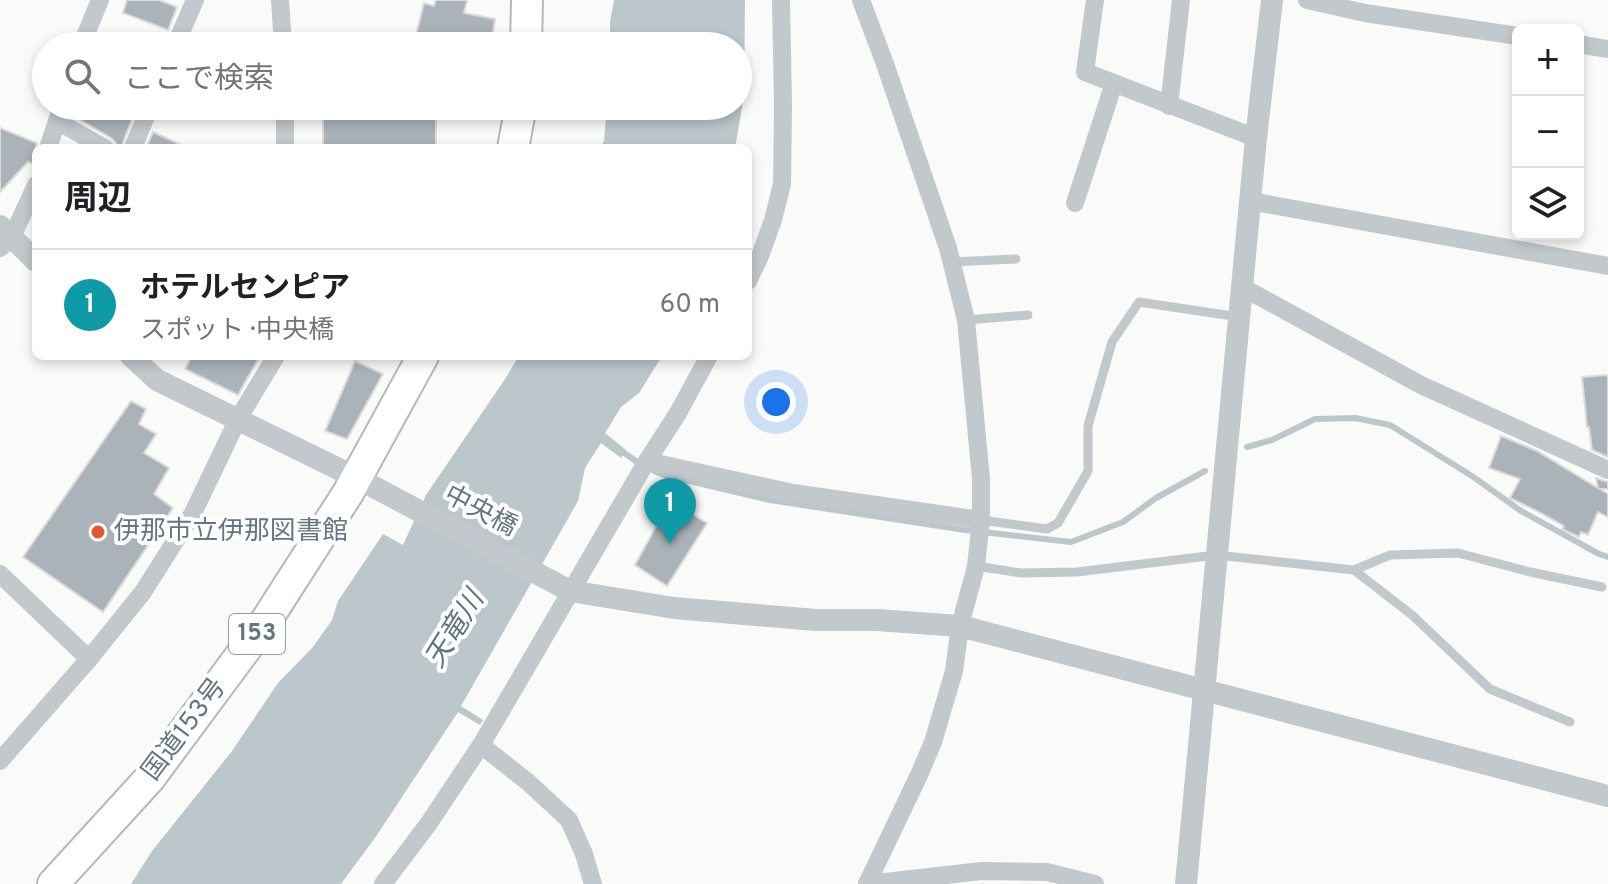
<!DOCTYPE html>
<html lang="ja">
<head>
<meta charset="utf-8">
<style>
  :root { --surface:#fff; --page:#f2f2f2; --text:#202124; --muted:#757577; --line:#e0e0e0; --accent:#0f766e }
  body { margin:0; font-family:Overpass,"Noto Sans JP",sans-serif; background:var(--page); color:var(--text) }
  .controls { position:absolute; right:24px; top:24px; display:grid; overflow:hidden; border-radius:12px; box-shadow:0 4px 12px #0003 }
  .controls button { width:72px; height:72px; display:grid; place-items:center; padding:0; border:0; border-bottom:2px solid var(--line); background:var(--surface); color:var(--text); font:40px sans-serif }
  .you { position:absolute; left:776px; top:402px; width:28px; height:28px; margin:-20px; border:6px solid #fff; border-radius:50%; background:#1a73e8; box-shadow:0 0 0 12px #1a73e833 }
  .badge { display:grid; place-items:center; width:52px; height:52px; border-radius:50%; background:var(--accent); color:#fff; font-size:26px; font-weight:700 }
  .pin { position:absolute; translate:-50% -66px; filter:drop-shadow(0 2px 4px #0008) }
  .pin::after { content:''; position:absolute; top:42px; width:28px; height:24px; background:inherit; clip-path:polygon(0 0,100% 0,50% 100%) }
  .list { margin:0; padding:0; list-style:none }
  h2 { display:flex; justify-content:space-between; align-items:center; height:104px; margin:0; padding:0 32px; font-size:34px }
  h2 small { font-size:26px; font-weight:400; color:var(--muted) }
  .list li { display:grid; grid-template-columns:52px 1fr auto; gap:24px; align-items:center; box-sizing:border-box; height:112px; padding:0 32px; border-top:2px solid var(--line) }
  .list b { display:block; font-size:30px; white-space:nowrap }
  .list p { margin:0; font-size:26px; white-space:nowrap; color:var(--muted) }
  .list em { font-size:26px; font-style:normal; color:var(--muted) }
  .icon { flex:none; width:44px; height:44px; fill:none; stroke:currentColor; stroke-width:2; stroke-linecap:round; stroke-linejoin:round }
  .map { position:relative; flex:none; width:1608px; height:884px; overflow:hidden }
  .search { position:absolute; background:var(--surface); box-shadow:0 4px 12px #0003; left:32px; top:32px; width:720px; height:88px; display:flex; align-items:center; gap:20px; box-sizing:border-box; padding:0 28px; border-radius:44px; color:var(--muted); font-size:30px }
  .panel { position:absolute; background:var(--surface); box-shadow:0 4px 12px #0003; left:32px; top:144px; width:720px; height:216px; border-radius:12px }
  .map>svg:first-child { display:block }
  .water { fill:#bbc7cb }
  .lines { fill:none; stroke-linecap:round; stroke-linejoin:round }
  .stream { stroke:#bbc7cb; stroke-width:6 }
  .building { fill:#aab3b9; stroke:#dcdcda; stroke-width:2 }
  .trunk-casing { stroke:#b4b9bd; stroke-width:34 }
  .service { stroke:#c3c8cc; stroke-width:9 }
  .minor { stroke:#c3c8cc; stroke-width:18 }
  .tertiary { stroke:#c3c8cc; stroke-width:22 }
  .trunk { stroke:#fff; stroke-width:30 }
  .poi-dot { fill:#e4572e; stroke:#fff; stroke-width:3 }
  .labels { text-anchor:middle; dominant-baseline:central; stroke-width:8; stroke-linejoin:round; paint-order:stroke }
  .shield { fill:#fff; stroke:#939fa8; stroke-width:2 }
  .shield-label { font-size:24px; font-weight:bold; fill:#657683 }
  .street-label { font-size:26px; fill:#657683; stroke:#fff }
  .poi-label { font-size:26px; fill:#657683; stroke:#fff; text-anchor:start }
  .water-label { font-size:28px; font-style:italic; fill:#60757c; stroke:#fff }
</style>
</head>
<body>
<div class="map">
<svg width="1608" height="884" viewBox="0 0 1608 884">
  <rect width="100%" height="100%" fill="#fafaf8"/>
  <g class="water">
    <polygon points="614,0 745,0 744,96 735,148 600,148 604,141 607,106 738,106 738,46 610,46 610,22"/>
    <polygon points="519,356 662,356 639,393 621,407 605,433 626,450 621,458 601,443 585,468 578,501 461,706 483,720 480,725 458,712 377,835 341,884 131,884 152,851 232,751 278,683 313,647 332,620 338,601 383,534 403,545 426,495 503,382"/>
  </g>
  <g class="lines">
    <g class="stream">
      <polyline points="1247,447 1272,440 1315,419 1355,418 1390,425 1472,476 1521,511 1599,554 1608,557"/>
      <polyline points="620,450 640,464"/>
      <polyline points="654,471 664,475 770,500 965,530 1071,542 1123,522 1156,498 1205,471"/>
    </g>
  </g>
  <g class="building">
    <polygon points="127,0 159,0 177,7 168,30 123,13"/>
    <polygon points="436,0 467,0 464,13 495,19 491,46 465,46 415,39 424,3 434,6"/>
    <polygon points="82,106 137,106 121,148 117,148 116,143 111,138 77,118"/>
    <rect x="323" y="106" width="113" height="42"/>
    <polygon points="0,128 37,143 33,164 28,162 0,192"/>
    <polygon points="153,132 188,148 146,148"/>
    <polygon points="192,356 260,356 238,395 185,369"/>
    <polygon points="355,361 383,374 347,439 325,431"/>
    <polygon points="1606,375 1608,377 1608,457 1592,450 1589,427 1587,427 1582,377"/>
    <polygon points="131,401 146,409 139,424 156,434 144,453 169,468 154,494 173,508 103,612 23,557"/>
    <polygon points="1501,436 1537,451 1598,488 1596,478 1608,482 1608,489 1600,489 1608,494 1608,517 1598,512 1588,535 1581,532 1579,537 1562,529 1564,526 1539,512 1510,498 1520,479 1489,468"/>
    <polygon points="670,501 707,523 667,586 635,565"/>
  </g>
  <g class="lines">
    <g class="trunk-casing">
      <g id="trunk">
        <polyline points="526,46 527,0"/>
        <polyline points="513,148 521,106"/>
        <polyline points="53,884 149,779 264,624 348,493 423,356"/>
      </g>
    </g>
    <g class="service">
      <polyline points="951,262 1016,259"/>
      <polyline points="966,320 1028,315"/>
      <polyline points="981,520 1047,529 1058,523 1088,471 1088,426 1112,342 1139,302 1239,317"/>
      <polyline points="976,566 1021,573 1077,572 1216,555 1354,570 1390,555 1458,553 1530,572 1602,587"/>
      <polyline points="1354,570 1412,615 1490,689 1570,722"/>
    </g>
    <g class="minor">
      <polyline points="280,0 283,46"/>
      <polyline points="861,0 885,64 948,248 966,320 981,479 981,520 976,566 960,626 954,671 933,742 919,775 867,884"/>
      <polyline points="1095,0 1085,72 1256,138"/>
      <polyline points="1307,0 1365,13 1518,36"/>
      <polyline points="1578,44 1608,49"/>
      <polyline points="81,46 100,0"/>
      <polyline points="175,46 195,0"/>
      <polyline points="285,106 285,148"/>
      <polyline points="1169,106 1181,0"/>
      <polyline points="57,121 105,148"/>
      <polyline points="48,148 62,106"/>
      <polyline points="133,148 150,106"/>
      <polyline points="1250,201 1608,266"/>
      <polyline points="1075,203 1114,83"/>
      <polyline points="0,248 12,237 36,185"/>
      <polyline points="748,281 760,256 773,220 782,184 783,105 781,0"/>
      <polyline points="1242,287 1421,385 1608,470"/>
      <polyline points="647,461 793,493 981,520"/>
      <polyline points="0,574 89,659"/>
      <polyline points="481,745 529,783 569,820 584,854 593,884"/>
      <polyline points="0,761 89,659 143,592 193,513 238,419 276,356"/>
      <polyline points="383,884 429,823 481,745 647,461 678,413 709,356"/>
      <polyline points="867,884 982,871 1047,872 1095,884"/>
    </g>
    <g class="tertiary">
      <polyline points="0,226 36,261"/>
      <polyline points="131,356 157,380 357,478 570,591 674,608 816,620 877,620 960,626 1608,796"/>
      <polyline points="1186,884 1256,138 1272,0"/>
    </g>
    <use href="#trunk" class="trunk"/>
  </g>
  <circle class="poi-dot" cx="98" cy="532" r="8"/>
  <g class="labels">
    <rect class="shield" x="229" y="614" width="56" height="40" rx="6"/>
    <g class="shield-label">
      <text x="257" y="634">153</text>
    </g>
    <g class="street-label">
      <text transform="translate(480 512) rotate(28)">中央橋</text>
      <text transform="translate(185 730) rotate(-53)">国道153号</text>
    </g>
    <g class="poi-label">
      <text x="114" y="532">伊那市立伊那図書館</text>
    </g>
    <g class="water-label">
      <text transform="translate(456 630) rotate(-58)">天竜川</text>
    </g>
  </g>
</svg>
<div class="controls">
<button>+</button>
<button>−</button>
<button><svg class="icon" aria-label="layers" viewBox="0 0 24 24"><path d="M12 4l9 5-9 5-9-5zM3 14l9 5 9-5"/></svg></button>
</div>
<div class="you"></div>
<div class="pin badge" style="left:670px;top:544px;background:#0f9aa8">1</div>
<div class="search"><svg class="icon" aria-label="search" viewBox="0 0 24 24"><circle cx="10" cy="10" r="6"/><path d="M15 15l6 6"/></svg>ここで検索</div>
<section class="panel">
<h2>周辺<small></small></h2>
<ul class="list">
<li><span class="badge" style="background:#0f9aa8">1</span><div><b>ホテルセンピア</b><p>スポット · 中央橋</p></div><em>60 m</em></li>
</ul>
</section>
</div>
</body>
</html>
